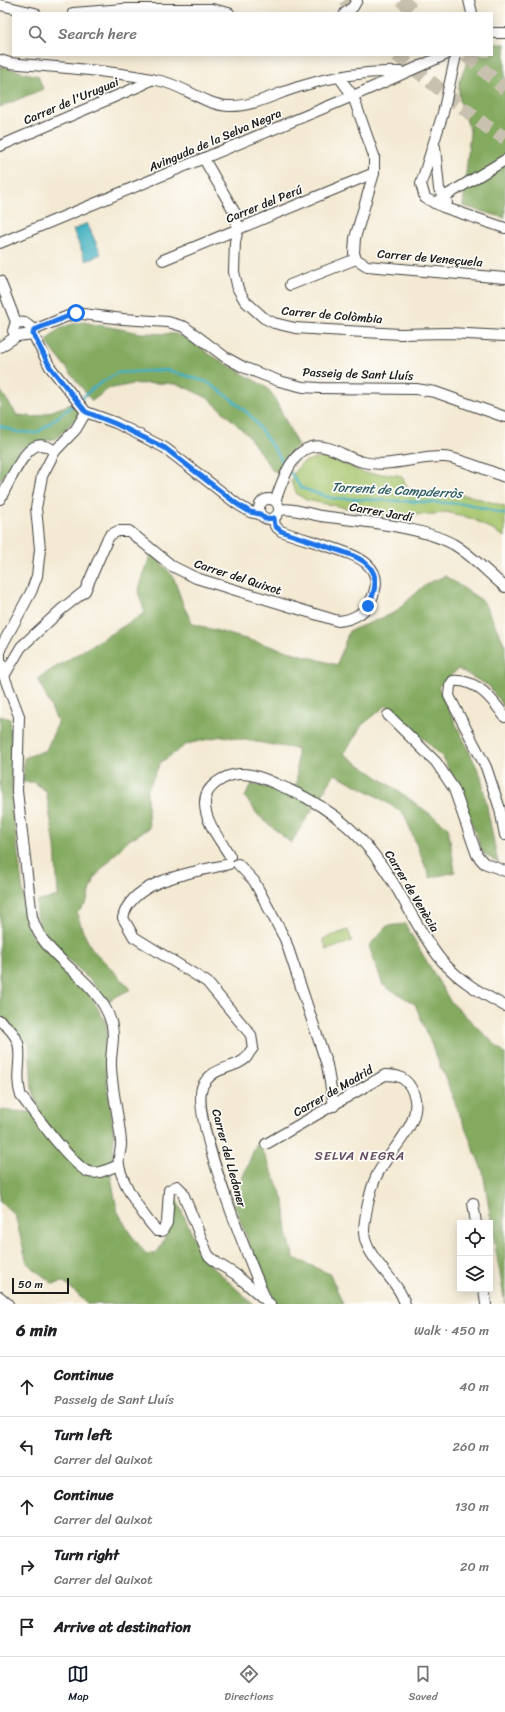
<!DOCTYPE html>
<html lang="en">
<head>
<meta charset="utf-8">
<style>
  :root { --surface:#fff; --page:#f2f2f2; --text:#202124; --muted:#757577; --line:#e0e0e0; --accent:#111827 }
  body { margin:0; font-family:Sriracha,sans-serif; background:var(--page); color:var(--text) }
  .controls { position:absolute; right:12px; bottom:12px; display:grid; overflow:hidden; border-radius:0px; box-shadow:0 2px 10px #0003 }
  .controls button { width:36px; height:36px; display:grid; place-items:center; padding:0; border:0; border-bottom:1px solid var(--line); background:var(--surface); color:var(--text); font:20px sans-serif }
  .scale { position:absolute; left:12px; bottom:10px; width:57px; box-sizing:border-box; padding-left:4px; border:2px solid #1c1c1c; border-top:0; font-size:11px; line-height:14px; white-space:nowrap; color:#1c1c1c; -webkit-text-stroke:3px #fdfcf7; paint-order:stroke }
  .stop { position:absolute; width:12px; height:12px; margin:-9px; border:3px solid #1a73e8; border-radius:50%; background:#fff }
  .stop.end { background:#1a73e8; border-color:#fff; box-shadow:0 1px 4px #0008 }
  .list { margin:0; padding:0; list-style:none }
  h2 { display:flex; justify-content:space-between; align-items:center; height:52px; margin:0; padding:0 16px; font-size:17px }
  h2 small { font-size:13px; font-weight:400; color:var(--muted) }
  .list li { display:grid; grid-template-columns:26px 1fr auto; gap:12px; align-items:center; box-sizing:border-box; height:60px; padding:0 16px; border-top:1px solid var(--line) }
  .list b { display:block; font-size:15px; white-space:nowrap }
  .list p { margin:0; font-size:13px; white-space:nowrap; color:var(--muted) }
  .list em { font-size:13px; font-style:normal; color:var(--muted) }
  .icon { flex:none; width:22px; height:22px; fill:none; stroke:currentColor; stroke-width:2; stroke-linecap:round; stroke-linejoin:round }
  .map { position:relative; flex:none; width:505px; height:1304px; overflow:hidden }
  .search { position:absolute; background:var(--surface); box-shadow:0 2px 10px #0003; left:12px; right:12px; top:12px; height:44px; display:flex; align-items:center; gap:10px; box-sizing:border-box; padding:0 14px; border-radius:0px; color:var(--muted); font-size:15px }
  .sheet { height:352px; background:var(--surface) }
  nav { display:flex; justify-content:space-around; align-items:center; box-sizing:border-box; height:56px; border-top:1px solid var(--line); background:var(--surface); font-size:11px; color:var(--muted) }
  nav a { display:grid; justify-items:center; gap:2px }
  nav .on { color:var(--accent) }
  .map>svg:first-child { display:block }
  .green { fill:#a6c56d; stroke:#617044 }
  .forest { fill:#84aa60; stroke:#50633e }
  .water { fill:#41afbf; stroke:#2e666e }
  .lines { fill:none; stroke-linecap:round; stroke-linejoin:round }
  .stream { stroke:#41afbf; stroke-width:2.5 }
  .highway-tunnel { stroke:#c9c1af; stroke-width:14; stroke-dasharray:14 7; stroke-linecap:butt }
  .minor-casing { stroke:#3c3b38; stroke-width:12 }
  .minor { stroke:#fff; stroke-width:10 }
  .route { stroke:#1a73e8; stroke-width:5 }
  .labels { text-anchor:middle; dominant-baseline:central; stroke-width:3.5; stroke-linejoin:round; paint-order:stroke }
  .street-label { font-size:12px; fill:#1c1c1c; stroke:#fdfcf7 }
  .water-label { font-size:13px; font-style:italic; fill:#2d5e65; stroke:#fdfcf7 }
  .neighbourhood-label { font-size:13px; letter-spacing:1px; fill:#624d61; stroke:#fdfcf7 }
</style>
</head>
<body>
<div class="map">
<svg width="505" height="1304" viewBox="0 0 505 1304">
  <rect width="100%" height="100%" fill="#fdfcf7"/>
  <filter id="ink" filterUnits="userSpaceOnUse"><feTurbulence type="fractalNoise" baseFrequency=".025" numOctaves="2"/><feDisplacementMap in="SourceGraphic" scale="8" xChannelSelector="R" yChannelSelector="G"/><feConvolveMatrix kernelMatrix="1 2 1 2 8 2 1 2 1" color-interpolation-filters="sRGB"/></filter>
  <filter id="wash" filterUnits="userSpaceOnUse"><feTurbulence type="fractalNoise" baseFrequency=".012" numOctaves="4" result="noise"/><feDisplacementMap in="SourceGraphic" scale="16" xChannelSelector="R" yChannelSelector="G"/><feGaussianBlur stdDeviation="0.9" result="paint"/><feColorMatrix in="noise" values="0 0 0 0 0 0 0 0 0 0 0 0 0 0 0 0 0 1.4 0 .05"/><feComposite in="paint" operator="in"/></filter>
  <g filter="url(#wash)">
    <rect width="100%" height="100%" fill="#f4ead4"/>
    <g class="green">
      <path d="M317,458H331L364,473L398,475L402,477L412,496L454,494L470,496L505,506V537L473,519L459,515L446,512L436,514L382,515L306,500L297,494L291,482C296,466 301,462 317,458Z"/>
      <polygon points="348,930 352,941 327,950 323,939"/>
    </g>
    <g class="forest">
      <polygon points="492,44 505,44 505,218 463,206 470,131 459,98 459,81 467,63 476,55 492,55"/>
      <polygon points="0,66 38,76 43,89 0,107"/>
      <path d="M83,322L141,333L176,334L193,341L209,354L266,387L273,395L298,446L282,461L279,471H273L247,434L208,398L180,385L167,383L133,384L108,389L92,401L48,344V339C58,328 68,324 83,322Z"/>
      <polygon points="0,390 17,415 36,417 71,404 80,411 78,416 57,438 31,444 21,449 0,481"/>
      <polygon points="151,552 173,576 184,607 193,624 337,665 349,631 394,613 426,584 445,576 483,601 505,645 505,709 489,686 458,669 438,687 481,776 498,863 483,853 462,796 442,756 387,705 362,725 344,754 397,790 448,827 455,872 430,878 404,814 375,795 335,774 291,843 258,815 245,797 252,784 282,792 297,784 297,749 222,736 187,744 160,763 147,791 149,828 126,842 95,877 86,904 77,913 83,932 92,949 131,989 108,1001 89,979 42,934 36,914 37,902 58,896 55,846 46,791 34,782 23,782 24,758 46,750 58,723 38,678 145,613 138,592"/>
      <polygon points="0,716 10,719 13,814 23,892 32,936 91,996 106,1023 108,1042 106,1072 114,1138 111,1176 117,1210 129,1232 146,1254 158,1252 172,1222 174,1194 203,1258 253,1304 88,1304 64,1282 53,1284 27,1263 15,1215 0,1201 0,1110 41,1113 32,1088 29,1044 0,1015"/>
      <polygon points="405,924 450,1001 505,1054 505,1304 483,1172 415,1004 383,985 369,946 387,926"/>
      <polygon points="258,1140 284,1200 287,1233 294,1258 330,1274 343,1304 271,1304 274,1298 252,1252 233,1201"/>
    </g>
    <polygon class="water" points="87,223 101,254 86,261 73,230"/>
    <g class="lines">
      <g class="stream">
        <polyline points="80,400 93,388 117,373 167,370 207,382 230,398 251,416 286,466"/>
        <polyline points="0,426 17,432 37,433 76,403"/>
        <polyline points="290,472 301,488 331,498 468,504 505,514"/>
      </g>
    </g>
  </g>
  <g filter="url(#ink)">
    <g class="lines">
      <g class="highway-tunnel">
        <polyline points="345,0 354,13"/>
        <polyline points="401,0 416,13"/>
        <polyline points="397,55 486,126 505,138"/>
        <polyline points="466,55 505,89"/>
      </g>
      <g class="minor-casing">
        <g id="minor">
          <polyline points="469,0 472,13"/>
          <polyline points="0,5 35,13"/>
          <polyline points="73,13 124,9 212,9 229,13"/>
          <polyline points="345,13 353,7 357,0"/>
          <polyline points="492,33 505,33"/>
          <polyline points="456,55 443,113 421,184 425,198 443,207 505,228"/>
          <path d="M0,60L10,63C61,68 111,70 161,81C184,86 205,105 229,106C254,107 279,92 302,86C334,76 367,71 401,72"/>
          <polyline points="339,77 353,96 374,156 374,173 355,238 354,253 356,259 367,266 505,278"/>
          <polyline points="0,146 142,85 152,79"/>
          <polyline points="435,147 439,189 447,202"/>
          <polyline points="204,159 235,213 238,229 235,242 234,272 238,289 245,301 264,318 274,323 295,328 328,330 400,334 449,333 505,336"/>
          <polyline points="434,203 505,160"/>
          <polyline points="0,243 353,96 445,55"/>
          <polyline points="163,260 374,173"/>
          <polyline points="0,281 16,322"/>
          <polyline points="290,285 356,259"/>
          <polyline points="16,322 13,331 17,336 33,334"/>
          <polyline points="16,322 25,323 34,330"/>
          <polyline points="34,330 75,313 123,319 168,322 185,327 225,357 243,367 279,381 303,387 319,388 416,389 435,392 505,417"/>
          <polyline points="33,334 50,367 86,412 116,423 165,448 237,504 250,512 260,514"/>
          <polyline points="0,347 17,336"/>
          <path d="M86,412L76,429L55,451L42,476L36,508L40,549L37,576L31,592L0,649V660L4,676L19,716L17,791L32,917C44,961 98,977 111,1022C116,1037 110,1052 111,1067C112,1092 119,1117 121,1142C122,1150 117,1158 119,1166C123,1185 143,1216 157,1231H162L167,1223L169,1190L177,1186L182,1191L208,1255L217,1263L235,1274L270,1304"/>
          <circle cx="269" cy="509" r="10"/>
          <path d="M0,499C8,485 21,454 34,447C42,443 49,447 55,451"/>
          <path d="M275,501C282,483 290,453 311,447C330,443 345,458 363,462C389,468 418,456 444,457C456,457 492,472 505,477"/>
          <path d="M279,510C293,507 308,514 321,516C359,521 420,526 453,544C472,555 488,573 505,587"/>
          <path d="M4,676L21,647L62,609L85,591L107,540L110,535L118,531H129L172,566L196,578L338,621C351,620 364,614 370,602C390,565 355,555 327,546C312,541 296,537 281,531L275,526L274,519"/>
          <polyline points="388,715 436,762 454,789 477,855 484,863 505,871"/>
          <path d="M505,717C493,700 477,679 453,681L450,686L449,696L486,767L500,809L505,835"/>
          <path d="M230,856C221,841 204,821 205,802C205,786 225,775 239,774C256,773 273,783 288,789C336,810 367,839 394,884C410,910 422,937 442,961C460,981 481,993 505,1006"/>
          <path d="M229,864C196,872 131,879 123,918L134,937L207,982L251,1035L253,1048C250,1051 248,1055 246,1058C234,1070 214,1065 203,1085C188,1113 251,1264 265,1298"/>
          <polyline points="238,864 254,881 285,939 327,1065 334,1106"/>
          <path d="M0,1021C34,1045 11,1065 21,1096C33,1111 73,1167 89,1172C99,1175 110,1168 119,1165"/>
          <path d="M266,1144L385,1075C397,1075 405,1077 411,1088C429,1120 388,1150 376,1177C370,1190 364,1219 364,1233C366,1259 398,1279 405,1304"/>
          <polyline points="473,1203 476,1223"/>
          <polyline points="484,1289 486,1304"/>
          <polyline points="0,1297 8,1304"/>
        </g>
      </g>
      <use href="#minor" class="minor"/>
    </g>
  </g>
  <g class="lines" filter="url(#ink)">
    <path class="route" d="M76,313L34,330L33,334L50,367L86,412L116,424L165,448L237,504L250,512L260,514L265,519L274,518L275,526L281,531C297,537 314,542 331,548C363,558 388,567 368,606"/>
  </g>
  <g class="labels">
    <g class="street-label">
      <text transform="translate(71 101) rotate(-23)">Carrer de l'Uruguai</text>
      <text transform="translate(215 140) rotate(-23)">Avinguda de la Selva Negra</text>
      <text transform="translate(264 204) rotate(-22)">Carrer del Perú</text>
      <text transform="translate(430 258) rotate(5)">Carrer de Veneçuela</text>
      <text transform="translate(332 315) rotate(5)">Carrer de Colòmbia</text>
      <text transform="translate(358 374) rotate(2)">Passeig de Sant Lluís</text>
      <text transform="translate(381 512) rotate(10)">Carrer Jardí</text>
      <text transform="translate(238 577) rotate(18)">Carrer del Quixot</text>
      <text transform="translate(412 891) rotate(59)">Carrer de Venècia</text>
      <text transform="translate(333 1091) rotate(-30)">Carrer de Madrid</text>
      <text transform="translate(229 1158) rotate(75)">Carrer del Lledoner</text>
    </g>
    <g class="water-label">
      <text transform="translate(397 490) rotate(3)">Torrent de Campderròs</text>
    </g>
    <g class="neighbourhood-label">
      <text x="360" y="1155">SELVA NEGRA</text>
    </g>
  </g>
</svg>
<div class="controls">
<button><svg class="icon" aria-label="locate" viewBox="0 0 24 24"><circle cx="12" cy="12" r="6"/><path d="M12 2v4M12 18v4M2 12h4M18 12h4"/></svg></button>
<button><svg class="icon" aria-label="layers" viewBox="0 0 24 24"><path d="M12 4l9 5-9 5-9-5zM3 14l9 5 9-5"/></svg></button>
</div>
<div class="scale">50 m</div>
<div class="stop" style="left:76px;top:313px"></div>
<div class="stop end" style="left:368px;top:606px"></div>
<div class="search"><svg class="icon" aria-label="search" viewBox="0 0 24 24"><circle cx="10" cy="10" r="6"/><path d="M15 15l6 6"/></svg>Search here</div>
</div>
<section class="sheet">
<h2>6 min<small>Walk · 450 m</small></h2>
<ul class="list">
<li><svg class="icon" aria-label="ahead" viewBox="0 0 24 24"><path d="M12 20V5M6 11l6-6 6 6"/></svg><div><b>Continue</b><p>Passeig de Sant Lluís</p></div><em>40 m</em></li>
<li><svg class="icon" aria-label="left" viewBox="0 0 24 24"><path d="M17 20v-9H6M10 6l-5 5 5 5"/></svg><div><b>Turn left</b><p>Carrer del Quixot</p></div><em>260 m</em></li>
<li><svg class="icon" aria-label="ahead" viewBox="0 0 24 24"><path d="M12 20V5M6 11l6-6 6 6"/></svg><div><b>Continue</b><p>Carrer del Quixot</p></div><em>130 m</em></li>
<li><svg class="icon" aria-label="right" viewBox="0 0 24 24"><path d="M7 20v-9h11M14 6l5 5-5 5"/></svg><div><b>Turn right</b><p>Carrer del Quixot</p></div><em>20 m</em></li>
<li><svg class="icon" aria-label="arrive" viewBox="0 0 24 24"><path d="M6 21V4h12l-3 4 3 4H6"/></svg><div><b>Arrive at destination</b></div></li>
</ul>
</section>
<nav>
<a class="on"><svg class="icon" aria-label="map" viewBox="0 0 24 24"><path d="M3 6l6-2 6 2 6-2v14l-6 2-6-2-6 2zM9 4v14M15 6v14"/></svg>Map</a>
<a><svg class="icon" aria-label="directions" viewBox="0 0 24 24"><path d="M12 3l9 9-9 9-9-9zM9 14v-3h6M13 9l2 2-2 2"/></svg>Directions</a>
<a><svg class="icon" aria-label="saved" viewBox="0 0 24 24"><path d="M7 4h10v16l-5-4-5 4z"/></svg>Saved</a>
</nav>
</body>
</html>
